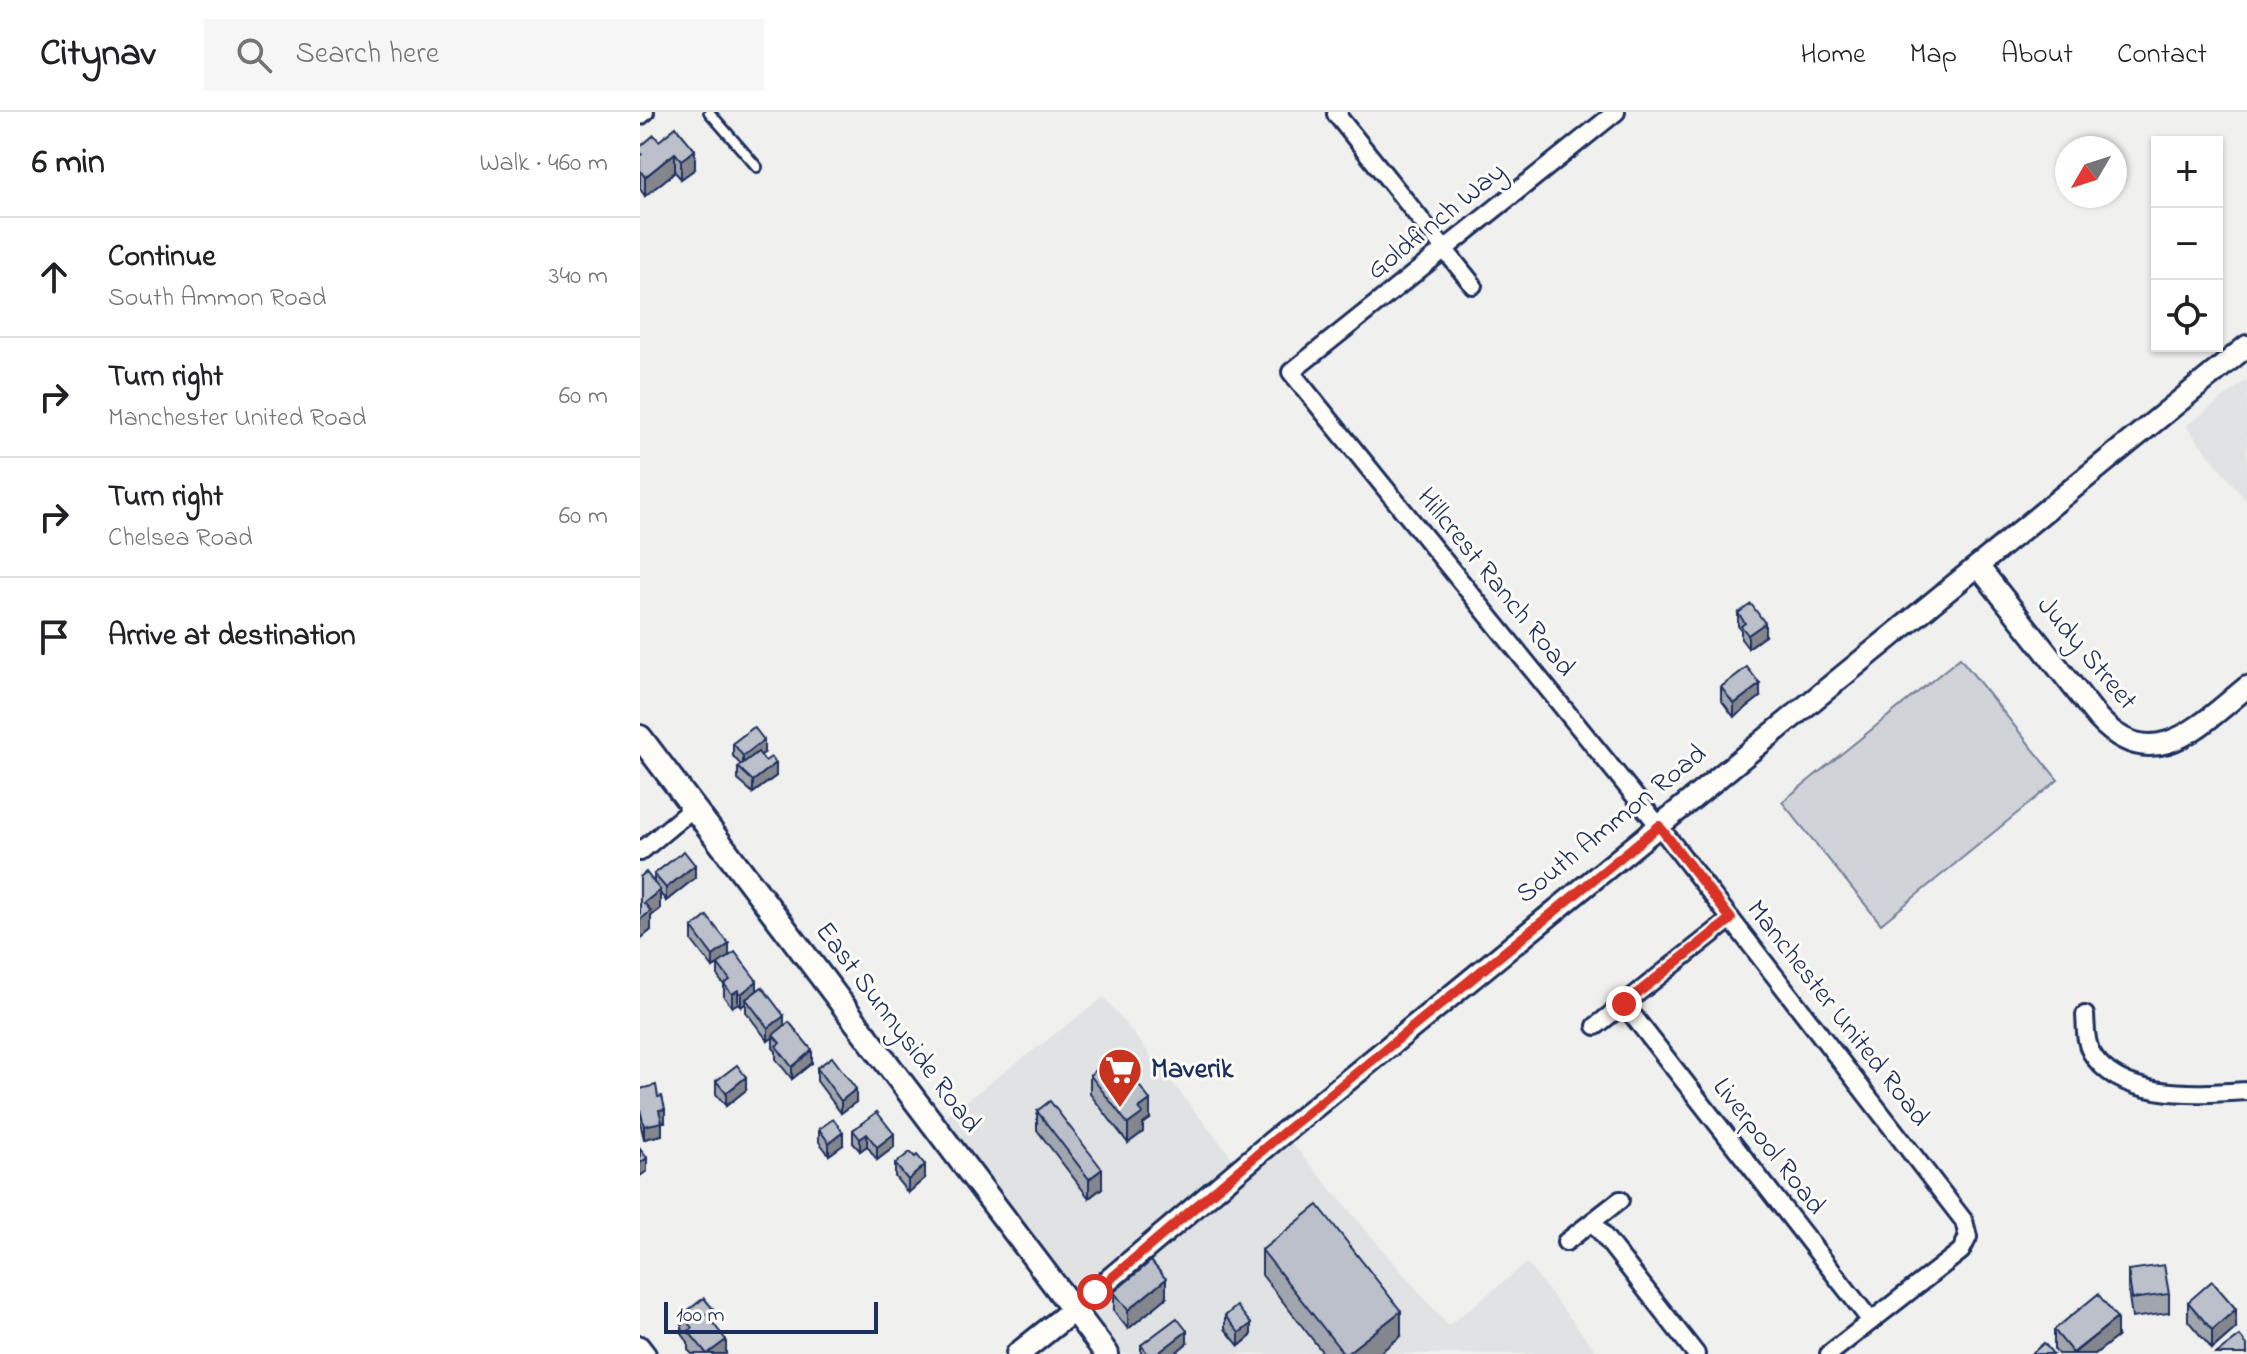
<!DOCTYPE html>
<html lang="en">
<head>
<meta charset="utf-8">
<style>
  :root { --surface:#fff; --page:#f6f6f6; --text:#202124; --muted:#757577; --line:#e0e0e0 }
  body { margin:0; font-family:"Indie Flower",sans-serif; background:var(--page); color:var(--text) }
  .controls { position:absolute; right:24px; top:24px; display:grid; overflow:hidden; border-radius:0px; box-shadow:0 2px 6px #0004 }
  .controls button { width:72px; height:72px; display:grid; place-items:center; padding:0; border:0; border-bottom:2px solid var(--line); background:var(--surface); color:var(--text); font:40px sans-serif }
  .compass { position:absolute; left:1415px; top:24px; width:72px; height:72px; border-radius:50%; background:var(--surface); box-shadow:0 2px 6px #0004; rotate:231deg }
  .scale { position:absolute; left:24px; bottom:20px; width:214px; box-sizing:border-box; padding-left:8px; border:4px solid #1b2f5e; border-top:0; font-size:22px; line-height:28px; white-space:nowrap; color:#1b2f5e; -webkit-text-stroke:6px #fdfcf7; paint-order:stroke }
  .stop { position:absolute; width:24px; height:24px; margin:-18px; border:6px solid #d93025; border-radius:50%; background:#fff }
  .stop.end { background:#d93025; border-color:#fff; box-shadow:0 2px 8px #0008 }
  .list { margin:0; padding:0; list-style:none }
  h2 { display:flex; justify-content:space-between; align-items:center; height:104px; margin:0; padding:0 32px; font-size:34px }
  h2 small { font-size:26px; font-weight:400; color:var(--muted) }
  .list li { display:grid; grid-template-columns:52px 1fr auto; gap:24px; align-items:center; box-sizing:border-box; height:120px; padding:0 32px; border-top:2px solid var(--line) }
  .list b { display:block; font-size:30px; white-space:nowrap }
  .list p { margin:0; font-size:26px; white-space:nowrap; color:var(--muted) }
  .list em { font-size:26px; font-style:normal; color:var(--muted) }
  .icon { flex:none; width:44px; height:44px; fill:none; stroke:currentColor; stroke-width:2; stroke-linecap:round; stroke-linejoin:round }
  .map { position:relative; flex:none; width:1607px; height:1242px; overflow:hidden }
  header { display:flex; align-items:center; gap:48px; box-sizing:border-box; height:112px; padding:0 40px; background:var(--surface); border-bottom:2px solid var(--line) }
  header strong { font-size:38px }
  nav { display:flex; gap:44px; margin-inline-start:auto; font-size:28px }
  .search { width:560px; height:72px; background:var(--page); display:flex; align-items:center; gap:20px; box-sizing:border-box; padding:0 28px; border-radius:0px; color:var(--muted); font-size:30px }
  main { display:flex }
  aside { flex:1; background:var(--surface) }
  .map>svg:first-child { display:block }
  .built { fill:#e0e2e3 }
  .green { fill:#d0d3d8; stroke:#76819b; stroke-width:2 }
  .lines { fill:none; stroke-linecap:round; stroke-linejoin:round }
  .service-casing { stroke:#1b2f5e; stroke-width:14 }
  .minor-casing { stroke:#1b2f5e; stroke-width:22 }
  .tertiary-casing { stroke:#1b2f5e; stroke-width:26 }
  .secondary-casing { stroke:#1b2f5e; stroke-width:28 }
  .service { stroke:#fdfcf7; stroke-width:8 }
  .minor { stroke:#fdfcf7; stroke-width:16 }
  .tertiary { stroke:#fdfcf7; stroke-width:20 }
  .secondary { stroke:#fdfcf7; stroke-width:22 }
  .wall { fill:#a1a5ae; stroke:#1b2f5e; stroke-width:2 }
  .shaded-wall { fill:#83868d; stroke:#1b2f5e; stroke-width:2 }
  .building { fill:#bbc0ca; stroke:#1b2f5e; stroke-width:2 }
  .route { stroke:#d93025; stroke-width:10 }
  .labels { text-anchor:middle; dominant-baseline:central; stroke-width:6; stroke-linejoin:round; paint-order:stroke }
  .street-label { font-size:28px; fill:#1b2f5e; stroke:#fdfcf7 }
  .poi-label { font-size:28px; font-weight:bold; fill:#1b2f5e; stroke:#fdfcf7; text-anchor:start }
</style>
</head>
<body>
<header>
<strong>Citynav</strong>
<div class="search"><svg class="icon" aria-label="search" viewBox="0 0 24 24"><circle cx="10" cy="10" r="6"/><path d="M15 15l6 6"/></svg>Search here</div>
<nav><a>Home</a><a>Map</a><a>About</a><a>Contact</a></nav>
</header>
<main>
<aside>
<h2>6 min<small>Walk · 460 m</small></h2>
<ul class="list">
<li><svg class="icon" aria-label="ahead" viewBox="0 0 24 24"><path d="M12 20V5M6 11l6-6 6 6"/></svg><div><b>Continue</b><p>South Ammon Road</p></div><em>340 m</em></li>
<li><svg class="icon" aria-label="right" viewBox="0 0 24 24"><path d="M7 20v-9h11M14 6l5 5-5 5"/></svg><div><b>Turn right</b><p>Manchester United Road</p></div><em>60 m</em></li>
<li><svg class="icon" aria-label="right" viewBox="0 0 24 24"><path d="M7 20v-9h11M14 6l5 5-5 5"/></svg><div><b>Turn right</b><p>Chelsea Road</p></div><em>60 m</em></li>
<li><svg class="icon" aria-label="arrive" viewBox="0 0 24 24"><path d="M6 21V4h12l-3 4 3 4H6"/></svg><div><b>Arrive at destination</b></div></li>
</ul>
</aside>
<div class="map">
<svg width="1607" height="1242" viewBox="0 0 1607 1242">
  <rect width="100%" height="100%" fill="#f0f0ee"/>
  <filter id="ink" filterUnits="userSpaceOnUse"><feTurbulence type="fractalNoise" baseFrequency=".0125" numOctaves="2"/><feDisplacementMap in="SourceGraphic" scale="16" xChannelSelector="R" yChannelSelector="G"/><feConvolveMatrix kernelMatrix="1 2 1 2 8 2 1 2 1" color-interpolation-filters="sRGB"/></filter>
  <g filter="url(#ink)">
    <g class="built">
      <polygon points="1607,268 1607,390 1546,314"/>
      <polygon points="464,885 600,1056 648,1027 808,1214 887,1151 958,1242 467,1242 293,1014"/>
    </g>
    <polygon class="green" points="1320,546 1418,668 1241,812 1142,690"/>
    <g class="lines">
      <g class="service-casing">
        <polyline id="service" points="69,0 117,55"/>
      </g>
      <g class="minor-casing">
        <g id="minor">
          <polyline points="699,0 696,2 833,173"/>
          <polyline points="976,0 651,260 1019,714 1324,1109 1328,1125 1321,1139 1189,1242"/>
          <polyline points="0,4 5,0"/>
          <polyline points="0,740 53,696"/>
          <polyline points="984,892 1231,1209"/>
          <path d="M1445,903C1446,916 1445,929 1451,940C1479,989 1560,982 1607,979"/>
          <polyline points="956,914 1091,807"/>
          <polyline points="953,1110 1056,1242"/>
          <polyline points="926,1130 980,1088"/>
          <polyline points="0,1233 7,1242"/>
        </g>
      </g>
      <g class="tertiary-casing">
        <g id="tertiary">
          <path d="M1338,454L1458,606C1513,666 1560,613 1607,575"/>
          <polyline points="432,1199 632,1030 1607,234"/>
        </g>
      </g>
      <g class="secondary-casing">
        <g id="secondary">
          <polyline points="0,625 467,1242"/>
          <polyline points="378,1242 432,1199"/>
        </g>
      </g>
      <use href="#service" class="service"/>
      <use href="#minor" class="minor"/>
      <use href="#tertiary" class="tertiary"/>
      <use href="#secondary" class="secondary"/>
    </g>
    <g class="wall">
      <polygon points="19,29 55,57 41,67 35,60 5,84 0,77 0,35"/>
      <polygon points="1098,501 1125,524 1108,536 1101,527 1101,518 1098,514"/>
      <polygon points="1081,575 1120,585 1094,605 1081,588"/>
      <polygon points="93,631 124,641 120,643 136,664 113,681 98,668 98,655 101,653 93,644"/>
      <polygon points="14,762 55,766 26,789 20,781 20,797 11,804 11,818 0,827 14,771"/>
      <polygon points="52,816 89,845 117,878 172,951 152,967 136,947 136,939 133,936 133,925 128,929 106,900 106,891 101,895 98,891 92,895 84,885 84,873 78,865 78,853 73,856 52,829"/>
      <polygon points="177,956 216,990 201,1001 177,969"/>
      <polygon points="450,963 510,1007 503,1012 503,1020 488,1031 450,982"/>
      <polygon points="76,969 106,978 86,994 76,982"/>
      <polygon points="0,977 18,985 25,1010 22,1010 22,1023 4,1027 0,1010"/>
      <polygon points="397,999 462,1076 449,1086 397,1018"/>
      <polygon points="237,1000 254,1035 237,1048 227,1034 220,1039 213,1031 213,1018"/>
      <polygon points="179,1017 203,1033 189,1043 179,1030"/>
      <polygon points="255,1052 285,1066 268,1081 255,1065"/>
      <polygon points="622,1138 761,1224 738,1242 684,1242 622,1163"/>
      <polygon points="1488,1158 1529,1182 1529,1201 1492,1206 1488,1177"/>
      <polygon points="474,1180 526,1186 488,1217 474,1199"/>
      <polygon points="1548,1190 1596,1216 1572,1237 1548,1209"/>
      <polygon points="42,1203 73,1212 86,1242 52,1242 48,1238 48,1230 42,1222"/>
      <polygon points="585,1204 611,1224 599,1234 585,1217"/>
      <polygon points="1414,1218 1477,1225 1455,1242 1418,1242 1414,1237"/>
      <polygon points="547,1231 534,1242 501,1242 501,1233"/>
    </g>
    <g class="shaded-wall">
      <polygon points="55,38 55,57 41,67 41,48"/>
      <polygon points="35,41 35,60 5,84 5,65"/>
      <polygon points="1125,511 1125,524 1108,536 1108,523"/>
      <polygon points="1120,572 1120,585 1094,605 1094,592"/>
      <polygon points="124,628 124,641 103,656 103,644"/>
      <polygon points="136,651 136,664 113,681 113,669"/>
      <polygon points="55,753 55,766 26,789 26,776"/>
      <polygon points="20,778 20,797 11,804 11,818 0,827 0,808 4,791"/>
      <polygon points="89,832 89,845 73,856 73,844"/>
      <polygon points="117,869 117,882 106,887 106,891 101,895 101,882"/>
      <polygon points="98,878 98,891 92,895 92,882"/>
      <polygon points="144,904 144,917 128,929 128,916"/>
      <polygon points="172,938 172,951 152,967 152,955"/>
      <polygon points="106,965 106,978 86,994 86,981"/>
      <polygon points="216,977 216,990 201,1001 201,989"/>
      <polygon points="510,988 510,1007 503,1012 503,1020 488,1031 488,1012 499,996"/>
      <polygon points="25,997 25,1010 22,1010 22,1023 4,1027 4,1014 19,998"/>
      <polygon points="203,1020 203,1033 189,1043 189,1031"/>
      <polygon points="227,1022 227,1034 220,1039 220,1027"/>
      <polygon points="254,1022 254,1035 237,1048 237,1035"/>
      <polygon points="7,1046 7,1059 0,1064 0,1051"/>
      <polygon points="285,1053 285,1066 268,1081 268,1068"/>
      <polygon points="462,1057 462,1076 449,1086 449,1067"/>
      <polygon points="526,1167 526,1186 488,1217 488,1198"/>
      <polygon points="73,1197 73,1216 66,1202"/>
      <polygon points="1596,1197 1596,1216 1572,1237 1572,1218"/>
      <polygon points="761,1199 761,1224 738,1242 706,1242"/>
      <polygon points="1477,1206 1477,1225 1455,1242 1433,1242"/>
      <polygon points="611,1212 611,1224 599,1234 599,1221"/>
      <polygon points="547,1219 547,1231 534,1242 517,1242"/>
      <polygon points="86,1228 86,1242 67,1242"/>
    </g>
    <g class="building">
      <polygon points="36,15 55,38 41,48 35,41 5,65 0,58 0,44 2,42 0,40 0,35 14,23 19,29"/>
      <polygon points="1111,492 1125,511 1108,523 1101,514 1105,511 1098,501"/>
      <polygon points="1107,555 1120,572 1094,592 1081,575"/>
      <polygon points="114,615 124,628 103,644 93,631"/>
      <polygon points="118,640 125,649 131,645 136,651 113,669 98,655"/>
      <polygon points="44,739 55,753 26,776 14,762"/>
      <polygon points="6,760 20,778 4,791 11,799 0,808 0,765"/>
      <polygon points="67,804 89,832 73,844 52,816"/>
      <polygon points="95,840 117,869 101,882 98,878 92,882 84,872 90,868 78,852"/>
      <polygon points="122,875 144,904 128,916 106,887"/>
      <polygon points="149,910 172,938 152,955 136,934 140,931 133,923"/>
      <polygon points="476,943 510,988 499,996 503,1001 488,1012 450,963"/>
      <polygon points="192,945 216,977 201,989 177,956"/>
      <polygon points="97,953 106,965 86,981 76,969"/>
      <polygon points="16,973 18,985 22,984 25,997 19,998 22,1010 4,1014 0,997 0,977"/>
      <polygon points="410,989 462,1057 449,1067 397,999"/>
      <polygon points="237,1000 254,1022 237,1035 227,1022 220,1027 213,1018"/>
      <polygon points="193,1007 203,1020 189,1031 179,1017"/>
      <polygon points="0,1037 7,1046 0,1051"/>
      <polygon points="270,1040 275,1045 277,1043 285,1053 268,1068 255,1052"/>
      <polygon points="678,1093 761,1199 706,1242 704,1242 622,1138"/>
      <polygon points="511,1149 526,1167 488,1198 474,1180"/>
      <polygon points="1524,1153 1529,1182 1492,1187 1488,1158"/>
      <polygon points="1572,1169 1596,1197 1572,1218 1548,1190"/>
      <polygon points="1458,1182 1477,1206 1433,1241 1414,1218"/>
      <polygon points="64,1186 73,1197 66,1202 86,1228 67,1242 48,1219 52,1216 42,1203"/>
      <polygon points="597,1194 611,1212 599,1221 585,1204"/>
      <polygon points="537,1206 547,1219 517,1242 508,1242 501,1233"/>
      <polygon points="1600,1224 1607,1233 1607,1242 1576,1242"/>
      <polygon points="1404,1231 1413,1242 1391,1242"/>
    </g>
  </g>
  <g class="lines" filter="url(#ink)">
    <polyline class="route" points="455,1180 632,1030 1019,714 1091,807 984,892"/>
  </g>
  <defs>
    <g id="supermarket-pin" transform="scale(2.3)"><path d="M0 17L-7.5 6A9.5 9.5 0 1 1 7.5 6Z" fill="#c8321e" stroke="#fdfcf7"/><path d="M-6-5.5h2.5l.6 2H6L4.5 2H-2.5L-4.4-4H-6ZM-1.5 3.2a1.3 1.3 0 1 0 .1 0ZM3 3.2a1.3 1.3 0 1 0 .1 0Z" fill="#fff"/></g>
  </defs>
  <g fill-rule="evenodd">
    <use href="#supermarket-pin" x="480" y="958"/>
  </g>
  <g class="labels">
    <g class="street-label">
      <text transform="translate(797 110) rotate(-39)">Goldfinch Way</text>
      <text transform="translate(855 471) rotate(51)">Hillcrest Ranch Road</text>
      <text transform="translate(1446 542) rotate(50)">Judy Street</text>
      <text transform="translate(972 713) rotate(-39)">South Ammon Road</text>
      <text transform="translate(1197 902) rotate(52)">Manchester United Road</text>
      <text transform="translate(257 916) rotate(53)">East Sunnyside Road</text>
      <text transform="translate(1128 1035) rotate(52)">Liverpool Road</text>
    </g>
    <g class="poi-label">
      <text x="511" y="958">Maverik</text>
    </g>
  </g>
</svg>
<div class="controls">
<button>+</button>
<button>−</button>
<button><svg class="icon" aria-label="locate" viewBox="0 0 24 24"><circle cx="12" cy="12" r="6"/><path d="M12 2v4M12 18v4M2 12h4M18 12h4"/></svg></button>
</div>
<svg class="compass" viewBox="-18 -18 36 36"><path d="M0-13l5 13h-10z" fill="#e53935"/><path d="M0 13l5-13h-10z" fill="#757577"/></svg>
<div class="scale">100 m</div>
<div class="stop" style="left:455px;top:1180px"></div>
<div class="stop end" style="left:984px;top:892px"></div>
</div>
</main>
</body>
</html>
